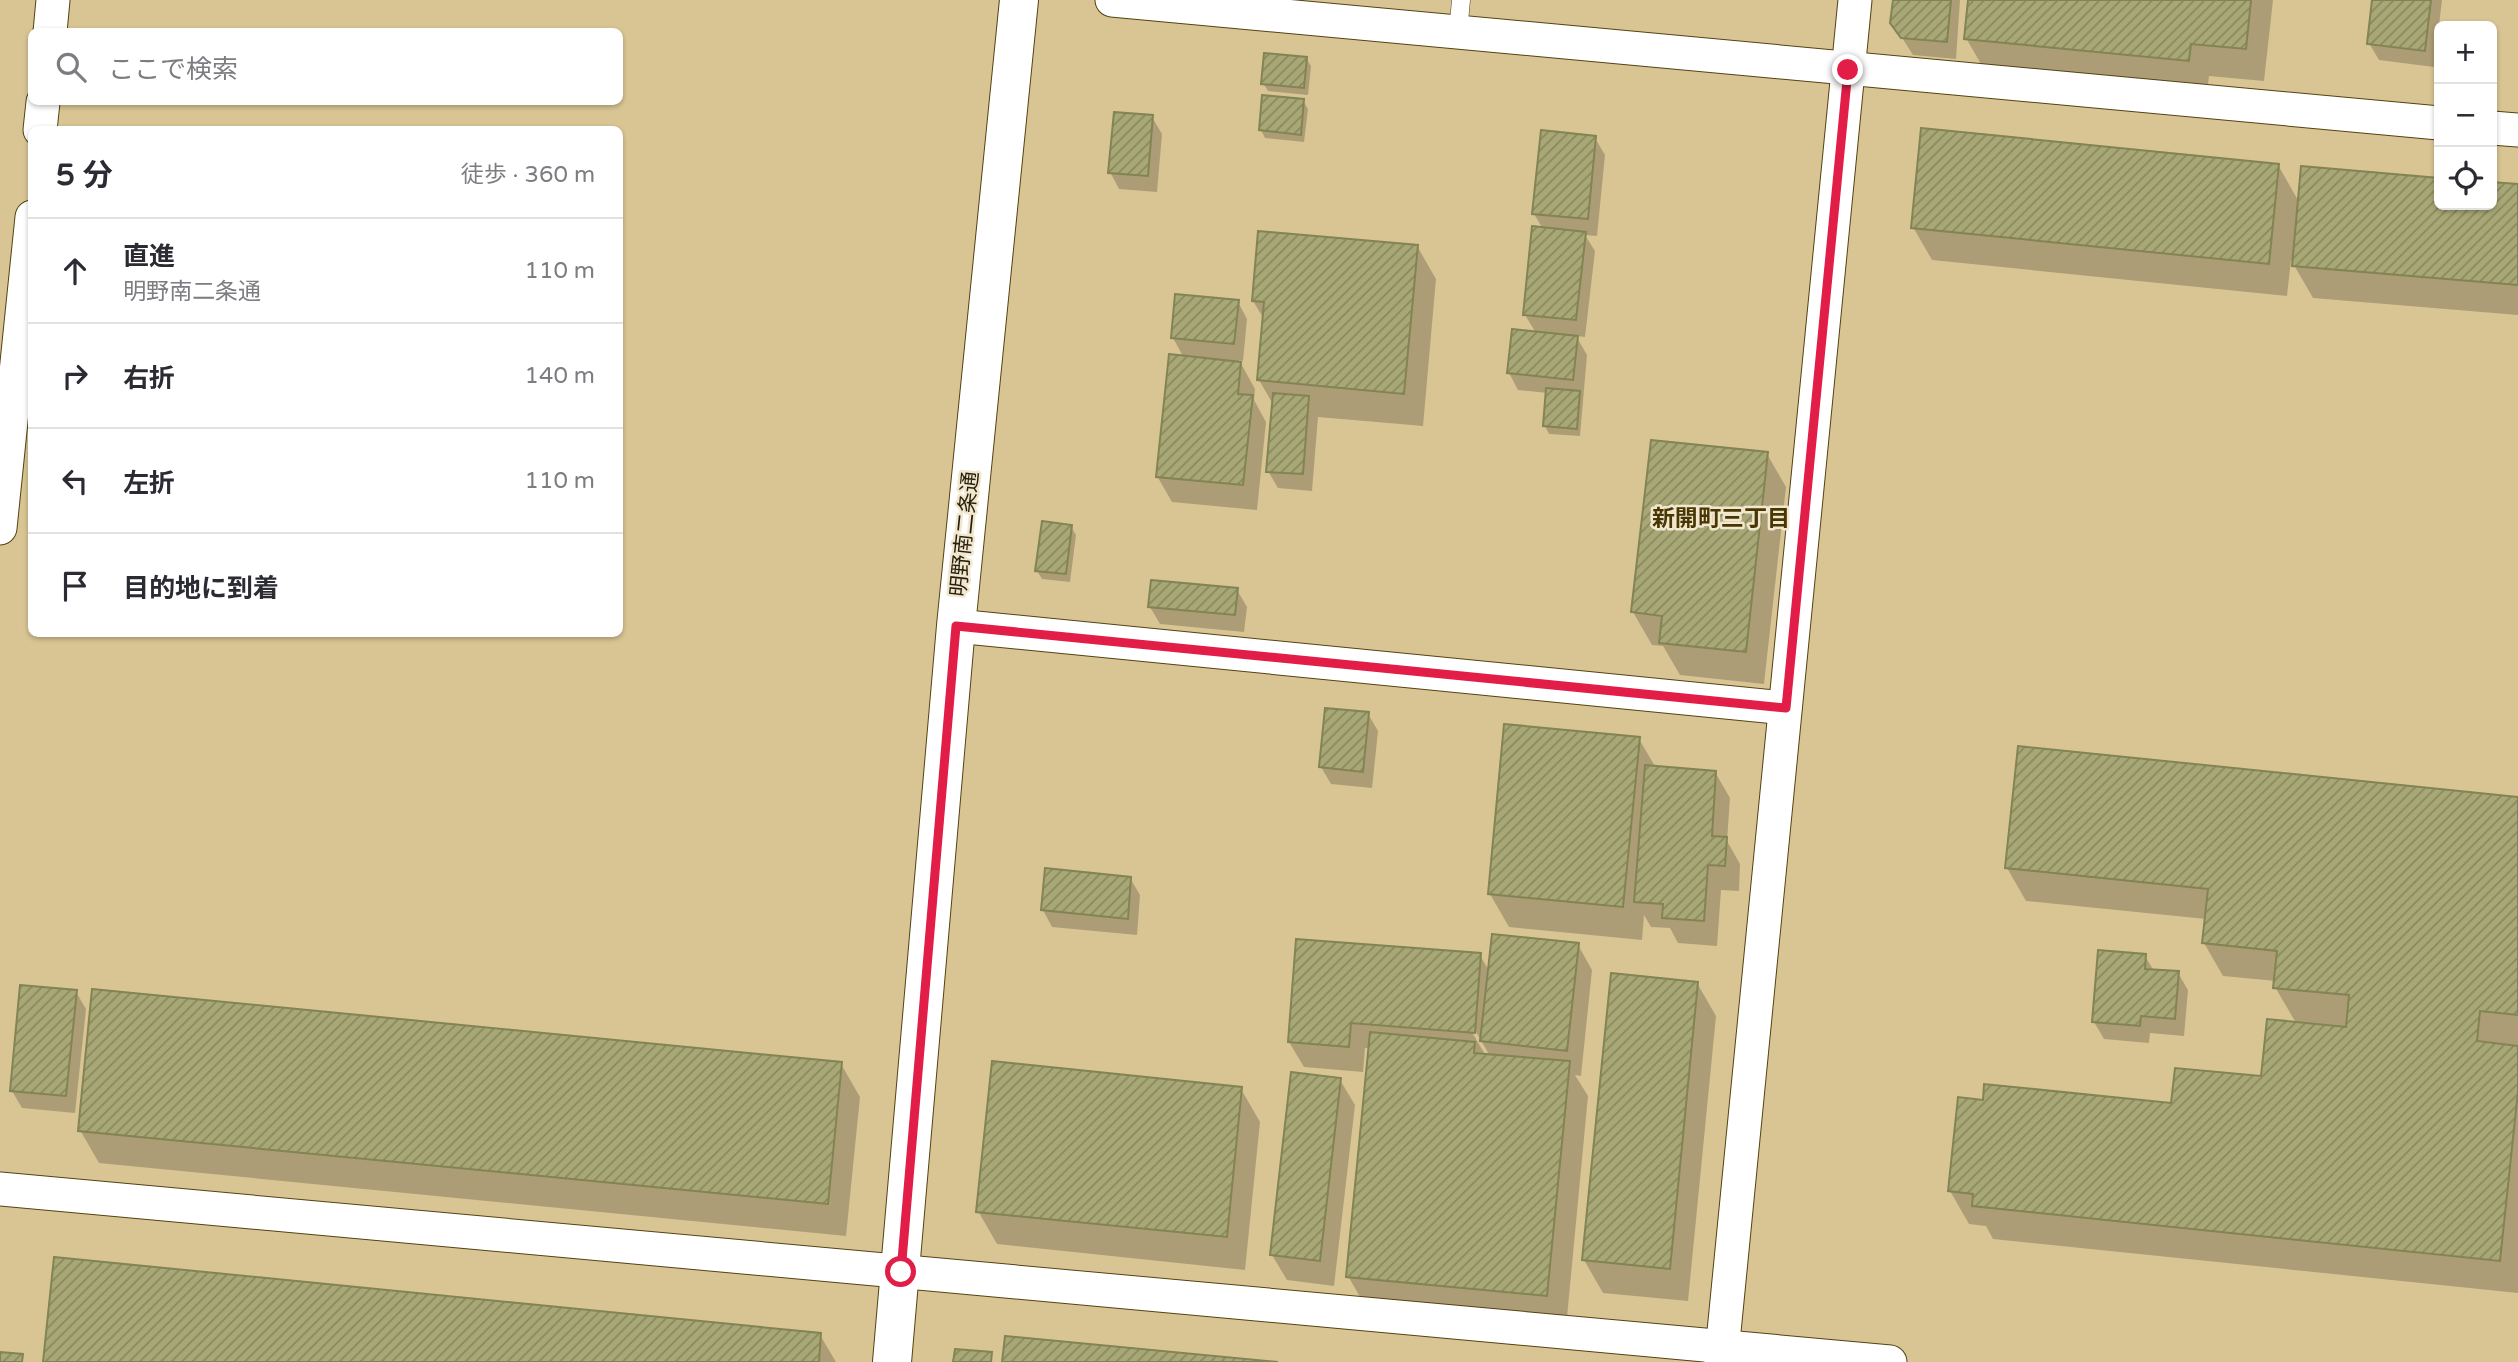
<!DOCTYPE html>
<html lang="ja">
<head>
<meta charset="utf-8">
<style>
  :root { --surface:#fff; --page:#f2f2f3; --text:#2b2b33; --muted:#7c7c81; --line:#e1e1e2 }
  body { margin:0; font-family:"Varela Round","Noto Sans JP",sans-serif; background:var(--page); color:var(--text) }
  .controls { position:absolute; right:21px; top:21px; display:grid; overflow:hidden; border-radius:10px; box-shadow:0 2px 5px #0004 }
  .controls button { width:63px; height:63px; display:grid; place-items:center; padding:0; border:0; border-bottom:2px solid var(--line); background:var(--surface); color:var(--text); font:35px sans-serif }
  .stop { position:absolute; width:21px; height:21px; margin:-16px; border:5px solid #e11d48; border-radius:50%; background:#fff }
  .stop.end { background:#e11d48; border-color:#fff; box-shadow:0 2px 7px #0008 }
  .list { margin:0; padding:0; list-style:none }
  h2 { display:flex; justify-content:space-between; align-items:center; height:91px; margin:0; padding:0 28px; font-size:30px }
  h2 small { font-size:23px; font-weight:400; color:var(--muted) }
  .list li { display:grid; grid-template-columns:46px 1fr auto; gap:21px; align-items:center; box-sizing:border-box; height:105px; padding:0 28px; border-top:2px solid var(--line) }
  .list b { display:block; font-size:26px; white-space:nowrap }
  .list p { margin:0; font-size:23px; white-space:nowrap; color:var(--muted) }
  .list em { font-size:23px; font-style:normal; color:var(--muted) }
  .icon { flex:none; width:38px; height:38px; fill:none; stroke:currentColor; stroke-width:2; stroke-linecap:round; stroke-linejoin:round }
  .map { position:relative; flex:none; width:2518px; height:1362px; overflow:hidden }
  .search { position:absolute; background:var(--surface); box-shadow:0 2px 5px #0004; left:28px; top:28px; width:595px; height:77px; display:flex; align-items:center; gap:18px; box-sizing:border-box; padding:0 24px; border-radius:10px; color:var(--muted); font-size:26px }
  .panel { position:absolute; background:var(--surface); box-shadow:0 2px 5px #0004; left:28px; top:126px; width:595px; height:511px; border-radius:10px }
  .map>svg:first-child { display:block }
  .shadow { fill:#0003; fill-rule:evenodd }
  .building { fill:url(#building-hatch); stroke:#838453; stroke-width:2 }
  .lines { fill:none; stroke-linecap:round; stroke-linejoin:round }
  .service-casing { stroke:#544212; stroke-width:19 }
  .minor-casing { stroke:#544212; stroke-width:35 }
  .tertiary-casing { stroke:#544212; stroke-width:40 }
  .service { stroke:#fff; stroke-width:18 }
  .minor { stroke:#fff; stroke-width:33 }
  .tertiary { stroke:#fff; stroke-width:38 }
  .route { stroke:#e11d48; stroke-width:9 }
  .labels { text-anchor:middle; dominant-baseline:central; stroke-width:5; stroke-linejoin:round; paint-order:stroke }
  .street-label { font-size:21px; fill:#271f0c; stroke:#f1e7ce }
  .neighbourhood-label { font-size:23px; font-weight:bold; fill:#483703; stroke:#f1e7ce }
</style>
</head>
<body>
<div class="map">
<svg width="2518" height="1362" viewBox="0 0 2518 1362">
  <defs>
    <pattern id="building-hatch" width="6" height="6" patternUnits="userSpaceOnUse" patternTransform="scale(1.75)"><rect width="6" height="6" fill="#a8a876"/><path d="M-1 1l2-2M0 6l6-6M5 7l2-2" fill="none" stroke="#89885f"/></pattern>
  </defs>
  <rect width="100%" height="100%" fill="#d9c594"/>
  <g class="shadow">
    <polygon points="1894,0 1960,0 1956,59 1913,55 1892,22"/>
    <polygon points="1970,0 2273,0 2264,81 2209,76 2207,93 1985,71 1966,38"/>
    <polygon points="2374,0 2442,0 2434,67 2379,60 2369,43"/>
    <polygon points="1306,58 1311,66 1308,95 1268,91 1263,83"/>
    <polygon points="1303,101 1308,109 1304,142 1265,138 1261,130"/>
    <polygon points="1152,117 1162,134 1157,192 1119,189 1110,172"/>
    <polygon points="1595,138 1605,155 1597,236 1585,235 1595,251 1585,337 1576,336 1587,355 1580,436 1549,434 1545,426 1548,393 1518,390 1509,373 1536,333 1525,315 1543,229 1534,214"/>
    <polygon points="2278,165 2299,202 2303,168 2439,179 2439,205 2492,205 2492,184 2518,186 2518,315 2313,298 2291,260 2287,296 1932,260 1913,227"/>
    <polygon points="1417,246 1436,279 1423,426 1318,417 1312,491 1278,488 1268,471 1274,406 1259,380 1264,319 1253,301"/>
    <polygon points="1238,302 1247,319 1243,361 1239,360 1255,389 1254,400 1266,422 1257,510 1172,502 1157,476 1184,358 1173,338"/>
    <polygon points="1767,454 1786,487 1764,684 1680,675 1663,646 1652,645 1633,612"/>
    <polygon points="1071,527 1076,535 1070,582 1042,579 1037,571"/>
    <polygon points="1237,590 1247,607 1244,632 1160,624 1150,607"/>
    <polygon points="1368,714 1378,731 1372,788 1331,784 1321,767"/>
    <polygon points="1639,739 1656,768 1715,772 1730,798 1727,841 1740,864 1739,891 1721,890 1717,946 1678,943 1670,928 1651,927 1644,915 1642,940 1509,927 1490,894"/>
    <polygon points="2518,799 2518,1293 1993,1239 1986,1226 1969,1224 1950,1191 1984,1102 2173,1105 2263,1078 2296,1023 2275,987 2276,981 2223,976 2204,943 2206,919 2026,901 2007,868"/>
    <polygon points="1130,878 1140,895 1137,935 1052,927 1043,910"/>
    <path d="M1578,945L1592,970L1581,1076L1575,1075L1588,1096L1566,1328L1367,1309L1348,1276L1370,1048H1365L1363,1072L1304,1067L1289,1042L1480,955L1489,971ZM1472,1025L1490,1056H1486L1469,1027Z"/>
    <polygon points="2145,956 2154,971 2178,973 2188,990 2184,1036 2150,1033 2149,1043 2104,1039 2094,1022"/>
    <polygon points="1697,983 1716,1016 1688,1301 1603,1293 1584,1260"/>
    <polygon points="76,992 86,1009 75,1113 22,1108 12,1091"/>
    <polygon points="841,1064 860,1097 846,1236 99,1163 80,1130"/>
    <polygon points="1340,1080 1355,1105 1334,1286 1287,1280 1272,1255"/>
    <polygon points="1241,1089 1260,1122 1245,1270 997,1244 978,1211"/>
    <polygon points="820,1335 836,1362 45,1362"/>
  </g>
  <g class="building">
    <polygon points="1893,0 1951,0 1947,42 1901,38 1890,23"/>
    <polygon points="1968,0 2251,0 2246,49 2191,44 2189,61 1964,39"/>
    <polygon points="2372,0 2431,0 2425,51 2367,44"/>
    <polygon points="1264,53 1307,57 1304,88 1261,84"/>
    <polygon points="1262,95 1304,99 1301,135 1259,130"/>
    <polygon points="1114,112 1153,115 1148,176 1108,173"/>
    <polygon points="1921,128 2279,164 2269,264 1911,228"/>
    <polygon points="1541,130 1596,136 1588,219 1532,214"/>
    <polygon points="2301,166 2439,178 2439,205 2492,205 2492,182 2518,184 2518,285 2292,266"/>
    <polygon points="1532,226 1586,232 1576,320 1523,315"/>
    <polygon points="1258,231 1418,245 1404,394 1257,380 1264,302 1252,301"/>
    <polygon points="1175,294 1239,300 1234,344 1171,338"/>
    <polygon points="1512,329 1578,336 1573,380 1507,373"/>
    <polygon points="1169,354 1241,362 1238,394 1253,395 1243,485 1156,477"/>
    <polygon points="1546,388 1580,391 1577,429 1543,426"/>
    <polygon points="1273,393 1309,396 1303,474 1266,472"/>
    <polygon points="1651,440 1768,452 1746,652 1659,643 1662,616 1631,612"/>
    <polygon points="1042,521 1072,525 1066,574 1035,571"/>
    <polygon points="1151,580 1238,588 1235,615 1148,607"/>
    <polygon points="1325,708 1369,712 1363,772 1319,767"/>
    <polygon points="1504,724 1640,737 1623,907 1488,894"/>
    <polygon points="2018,746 2518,797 2518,1015 2480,1011 2477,1041 2518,1046 2518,1091 2500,1261 1972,1206 1973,1194 1948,1191 1958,1097 1983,1100 1984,1084 2171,1103 2175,1068 2261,1076 2267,1019 2346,1027 2349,995 2273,988 2277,951 2202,943 2208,889 2005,868"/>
    <polygon points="1645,765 1716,771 1712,836 1727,837 1725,866 1708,865 1704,921 1662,918 1663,904 1634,902"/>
    <polygon points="1045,868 1131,877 1128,919 1041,910"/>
    <polygon points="1492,934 1579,943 1567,1051 1480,1041"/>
    <polygon points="1296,939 1481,953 1475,1033 1351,1023 1349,1047 1288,1042"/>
    <polygon points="2098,950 2146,954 2145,969 2179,971 2175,1019 2141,1016 2140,1026 2092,1022"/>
    <polygon points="1611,973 1698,982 1670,1269 1582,1260"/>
    <polygon points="20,985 77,990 66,1096 10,1091"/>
    <polygon points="92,989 842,1062 828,1204 78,1131"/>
    <polygon points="1370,1032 1475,1042 1474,1053 1570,1061 1547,1296 1346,1277"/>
    <polygon points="992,1061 1242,1087 1227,1237 976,1212"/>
    <polygon points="1291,1072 1341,1078 1320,1261 1270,1255"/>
    <polygon points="54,1257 821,1333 819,1362 43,1362"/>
    <polygon points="1005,1336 1278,1362 1002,1362"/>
    <polygon points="955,1349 992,1352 991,1362 953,1362"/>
    <polygon points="0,1352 23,1354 22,1362 0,1362"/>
  </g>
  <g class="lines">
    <g class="service-casing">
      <polyline id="service" points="1458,33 1461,0"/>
    </g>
    <g class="minor-casing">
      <g id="minor">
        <polyline points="1112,0 2439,123"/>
        <polyline points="50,32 53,0"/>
        <polyline points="2492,128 2518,130"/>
        <polyline points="40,130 43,102"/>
        <polyline points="0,528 32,217"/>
        <polyline points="956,626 1785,708"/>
        <polyline points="0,1189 1890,1362"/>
        <polyline points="1721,1362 1855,0"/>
      </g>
    </g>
    <g class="tertiary-casing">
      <polyline id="tertiary" points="892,1362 956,626 1019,0"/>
    </g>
    <use href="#service" class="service"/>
    <use href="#minor" class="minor"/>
    <use href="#tertiary" class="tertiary"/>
  </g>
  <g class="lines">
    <polyline class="route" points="901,1272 956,626 1786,708 1848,70"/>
  </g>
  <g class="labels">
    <g class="street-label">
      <text transform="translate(965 534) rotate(-84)">明野南二条通</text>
    </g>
    <g class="neighbourhood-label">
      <text x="1721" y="519">新開町三丁目</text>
    </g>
  </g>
</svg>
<div class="controls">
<button>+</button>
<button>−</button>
<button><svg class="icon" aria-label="locate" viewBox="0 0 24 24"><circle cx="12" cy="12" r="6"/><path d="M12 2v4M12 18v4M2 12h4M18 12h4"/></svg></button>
</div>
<div class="stop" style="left:901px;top:1272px"></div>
<div class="stop end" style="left:1848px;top:70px"></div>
<div class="search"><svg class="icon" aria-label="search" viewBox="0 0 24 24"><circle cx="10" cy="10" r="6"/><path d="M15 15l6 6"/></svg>ここで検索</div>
<section class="panel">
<h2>5 分<small>徒歩 · 360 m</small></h2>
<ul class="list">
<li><svg class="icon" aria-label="ahead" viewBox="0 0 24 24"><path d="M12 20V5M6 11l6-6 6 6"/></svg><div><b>直進</b><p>明野南二条通</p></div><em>110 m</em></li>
<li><svg class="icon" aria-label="right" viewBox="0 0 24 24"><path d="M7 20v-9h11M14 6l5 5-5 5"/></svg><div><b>右折</b></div><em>140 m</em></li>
<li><svg class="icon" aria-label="left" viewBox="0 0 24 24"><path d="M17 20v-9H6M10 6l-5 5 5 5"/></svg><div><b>左折</b></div><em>110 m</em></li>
<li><svg class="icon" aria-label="arrive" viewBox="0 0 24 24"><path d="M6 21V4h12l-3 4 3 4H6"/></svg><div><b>目的地に到着</b></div></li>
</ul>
</section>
</div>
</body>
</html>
